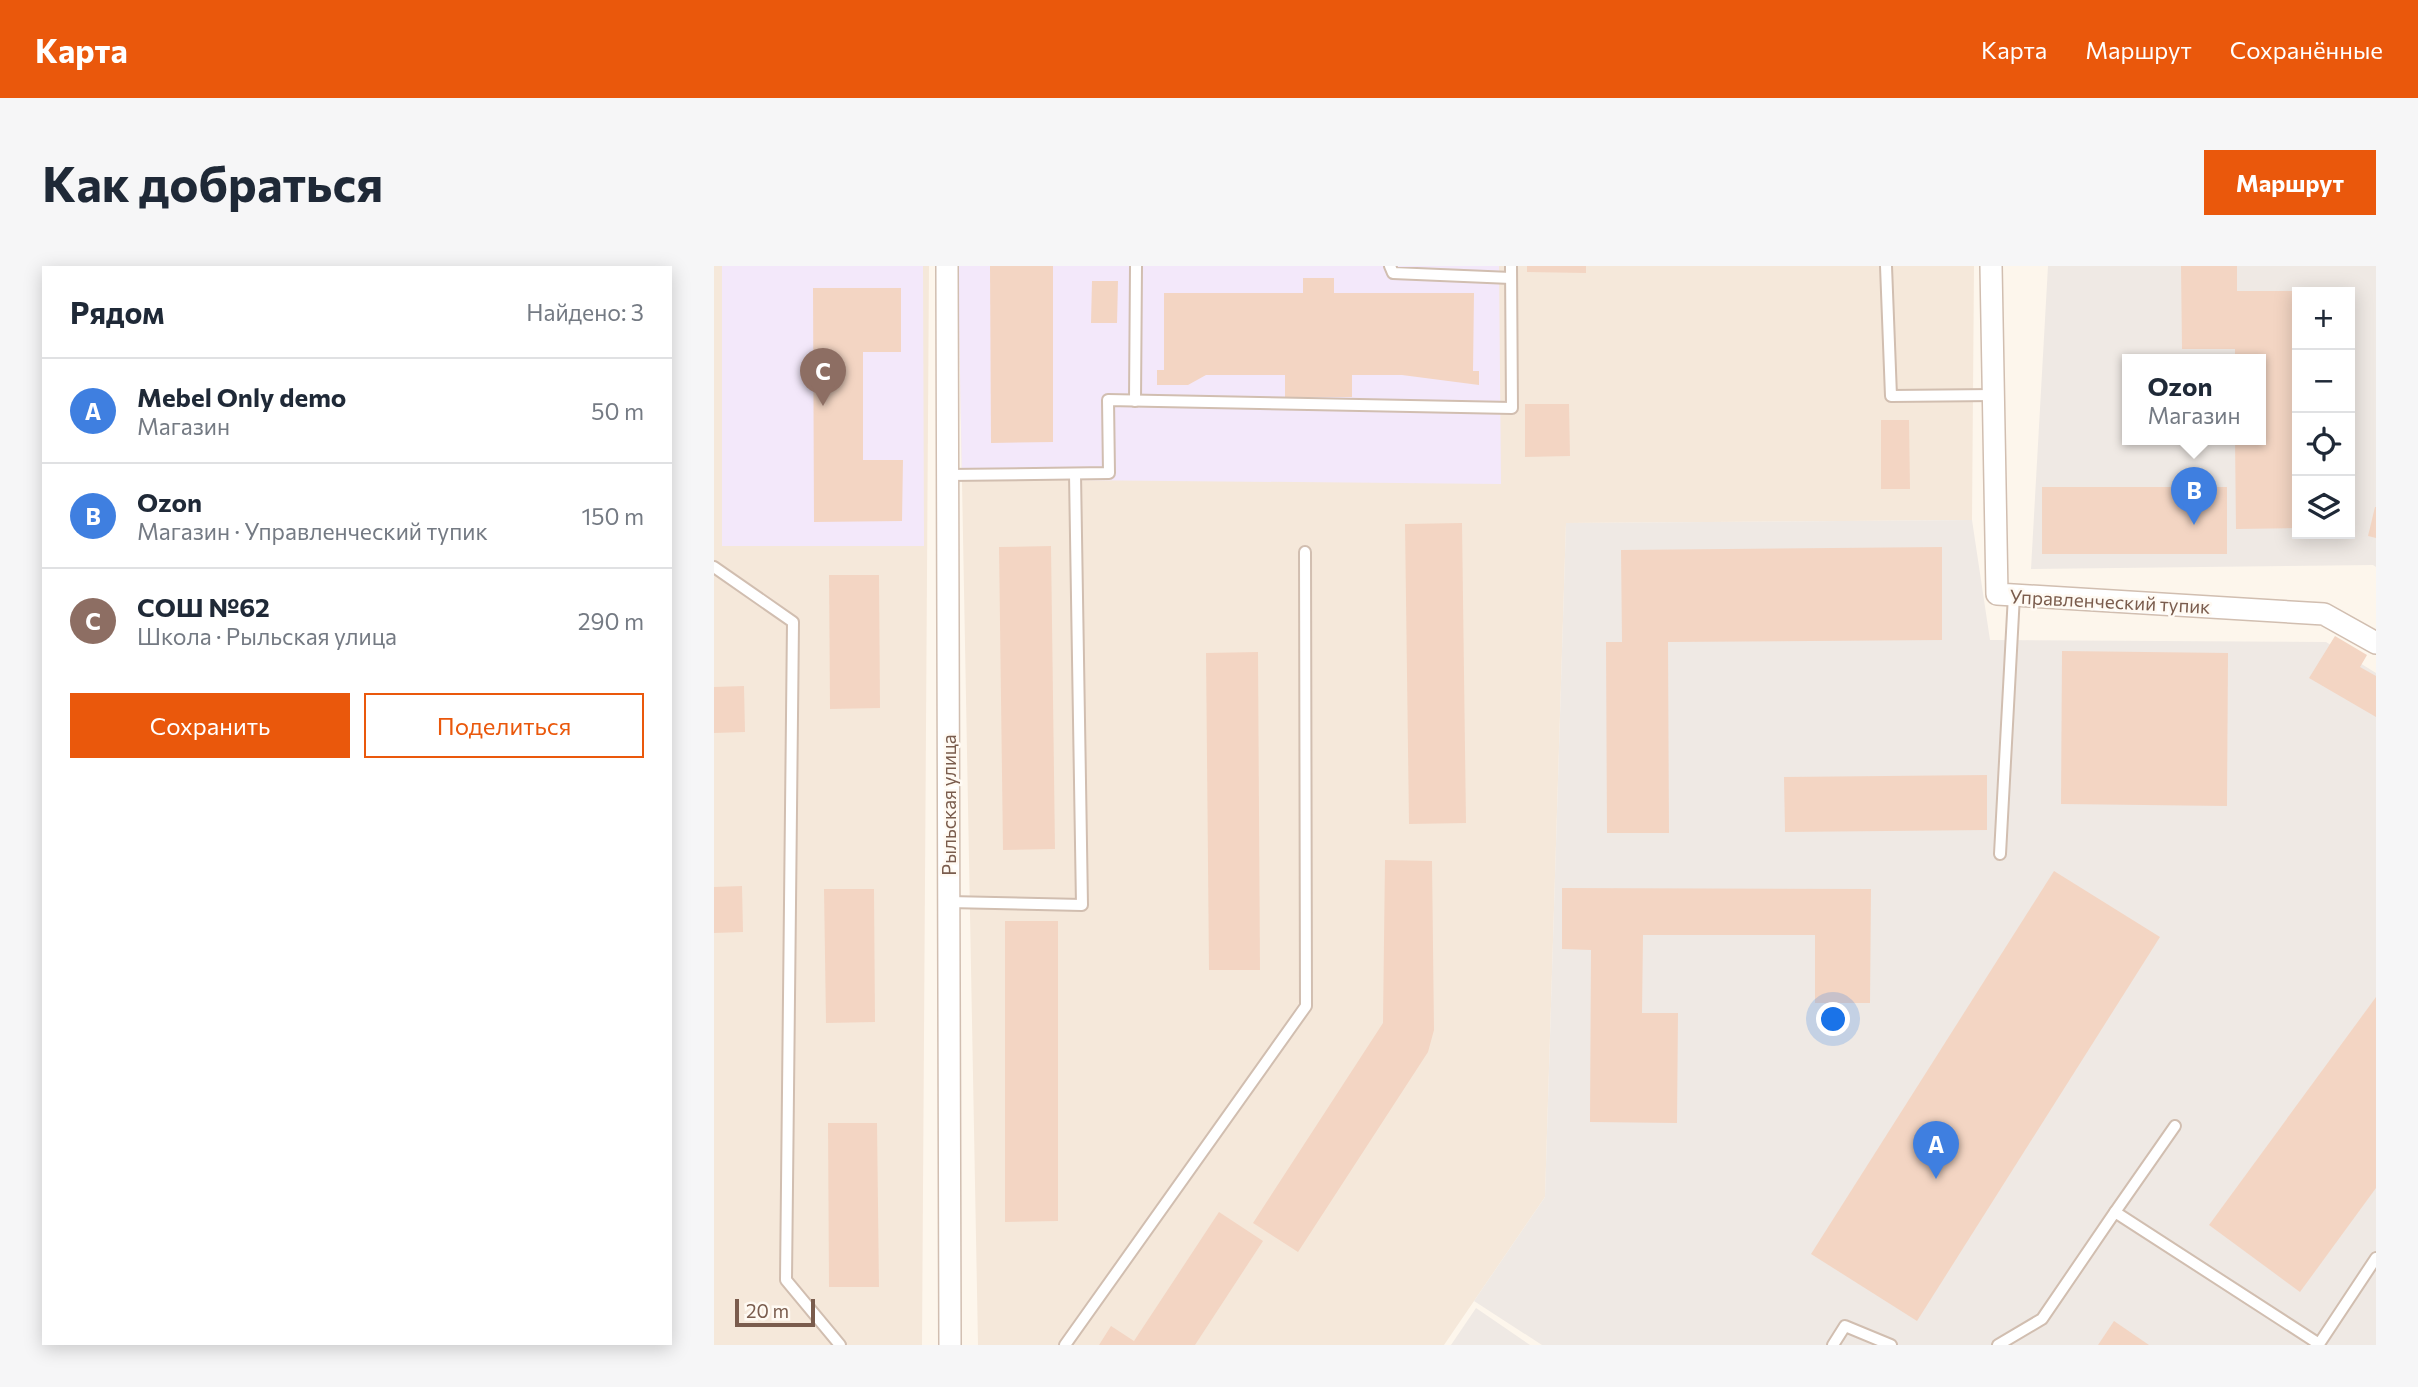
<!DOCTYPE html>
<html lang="ru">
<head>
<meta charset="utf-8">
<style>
  :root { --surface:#fff; --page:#f6f6f7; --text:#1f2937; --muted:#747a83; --line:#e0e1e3; --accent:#ea580c }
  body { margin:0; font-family:Commissioner,sans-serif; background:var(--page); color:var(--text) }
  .controls { position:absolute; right:21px; top:21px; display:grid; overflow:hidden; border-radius:0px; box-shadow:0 4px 18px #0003 }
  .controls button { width:63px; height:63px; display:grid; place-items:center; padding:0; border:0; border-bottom:2px solid var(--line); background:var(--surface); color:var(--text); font:35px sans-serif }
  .scale { position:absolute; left:21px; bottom:18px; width:80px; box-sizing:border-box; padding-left:7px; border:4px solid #7a5c4d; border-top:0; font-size:19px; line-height:24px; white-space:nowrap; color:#7a5c4d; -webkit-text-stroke:5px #fffaf3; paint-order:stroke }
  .you { position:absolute; left:1120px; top:754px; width:24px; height:24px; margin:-18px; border:5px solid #fff; border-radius:50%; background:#1a73e8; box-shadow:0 0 0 10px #1a73e833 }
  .badge { display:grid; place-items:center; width:46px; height:46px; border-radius:50%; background:var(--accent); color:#fff; font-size:23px; font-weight:700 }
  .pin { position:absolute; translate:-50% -58px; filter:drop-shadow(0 2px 4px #0008) }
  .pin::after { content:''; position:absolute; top:37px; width:24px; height:21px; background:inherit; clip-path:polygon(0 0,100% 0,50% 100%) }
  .popup { position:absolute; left:1408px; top:88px; width:144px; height:91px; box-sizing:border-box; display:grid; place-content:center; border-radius:0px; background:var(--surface); filter:drop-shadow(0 2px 5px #0005); font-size:23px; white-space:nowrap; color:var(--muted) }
  .popup b { font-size:26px; color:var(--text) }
  .popup::after { content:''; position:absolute; left:50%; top:100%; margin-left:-14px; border:14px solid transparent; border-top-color:var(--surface) }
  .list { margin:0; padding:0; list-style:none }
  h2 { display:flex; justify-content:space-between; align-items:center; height:91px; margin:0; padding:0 28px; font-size:30px }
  h2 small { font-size:23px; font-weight:400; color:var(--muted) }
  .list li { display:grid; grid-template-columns:46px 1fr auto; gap:21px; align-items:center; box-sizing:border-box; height:105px; padding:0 28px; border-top:2px solid var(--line) }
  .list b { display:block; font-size:26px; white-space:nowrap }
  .list p { margin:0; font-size:23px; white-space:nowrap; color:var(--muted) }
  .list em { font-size:23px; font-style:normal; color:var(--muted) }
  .actions { display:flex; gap:14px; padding:21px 28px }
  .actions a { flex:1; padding:16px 0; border:2px solid var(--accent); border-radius:0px; text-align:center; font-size:24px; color:var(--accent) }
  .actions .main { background:var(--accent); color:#fff }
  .icon { flex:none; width:38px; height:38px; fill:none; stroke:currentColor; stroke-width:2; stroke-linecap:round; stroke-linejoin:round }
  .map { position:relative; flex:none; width:1662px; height:1079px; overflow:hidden; border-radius:0px }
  header { display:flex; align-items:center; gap:42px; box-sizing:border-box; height:98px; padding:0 35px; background:var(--accent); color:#fff }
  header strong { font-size:33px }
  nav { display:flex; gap:38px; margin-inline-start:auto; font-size:24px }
  .intro { display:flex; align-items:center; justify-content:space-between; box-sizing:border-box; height:168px; padding:0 42px }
  h1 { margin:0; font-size:49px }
  .button { padding:18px 32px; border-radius:0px; background:var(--accent); color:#fff; font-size:24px; font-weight:700 }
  main { display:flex; gap:42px; padding:0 42px }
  aside { flex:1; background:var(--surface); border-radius:0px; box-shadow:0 4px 18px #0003 }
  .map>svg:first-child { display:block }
  .residential { fill:#f5e8da }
  .industrial { fill:#efe9e4; fill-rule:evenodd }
  .education { fill:#f3e8fa }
  .building { fill:#f3d5c3 }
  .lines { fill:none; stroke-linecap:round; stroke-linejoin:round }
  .lane-casing { stroke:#d1beb0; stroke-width:14 }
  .street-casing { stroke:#d1beb0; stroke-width:24 }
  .lane { stroke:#fff; stroke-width:10 }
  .street { stroke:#fff; stroke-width:21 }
  .labels { text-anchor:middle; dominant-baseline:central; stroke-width:5; stroke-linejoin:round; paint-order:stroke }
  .street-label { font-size:19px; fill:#7a5c4d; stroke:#fffaf3 }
</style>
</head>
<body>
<header>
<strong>Карта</strong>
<nav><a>Карта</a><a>Маршрут</a><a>Сохранённые</a></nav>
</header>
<div class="intro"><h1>Как добраться</h1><a class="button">Маршрут</a></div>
<main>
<aside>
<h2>Рядом<small>Найдено: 3</small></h2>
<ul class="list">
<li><span class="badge" style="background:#3f7fe0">A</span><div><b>Mebel Only demo</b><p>Магазин</p></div><em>50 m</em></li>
<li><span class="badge" style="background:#3f7fe0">B</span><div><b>Ozon</b><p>Магазин · Управленческий тупик</p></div><em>150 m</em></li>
<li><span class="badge" style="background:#8d6e63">C</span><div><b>СОШ №62</b><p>Школа · Рыльская улица</p></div><em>290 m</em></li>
</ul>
<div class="actions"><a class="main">Сохранить</a><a>Поделиться</a></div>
</aside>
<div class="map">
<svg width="1662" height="1079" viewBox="0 0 1662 1079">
  <rect width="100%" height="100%" fill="#fdf6ec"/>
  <g class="residential">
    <polygon points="0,0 215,0 208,1079 0,1079"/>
    <polygon points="244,0 1260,0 1258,254 852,257 831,931 730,1079 264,1079"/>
  </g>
  <g class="industrial">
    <path d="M1334,0H1662V301L1659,299L1317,303ZM1583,26H1636V268H1583ZM1414,93H1546V173H1414Z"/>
    <polygon points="1258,254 1276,374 1612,376 1662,407 1662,1079 828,1079 760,1035 831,931 852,257"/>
    <polygon points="762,1042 816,1079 737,1079"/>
  </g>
  <g class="education">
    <polygon points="8,0 209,0 210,280 8,280"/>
    <polygon points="244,0 785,0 787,218 248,213"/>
  </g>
  <g class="building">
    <polygon points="276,0 339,0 339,176 277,177"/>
    <polygon points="813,0 872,0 872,7 813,6"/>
    <polygon points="1467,0 1523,0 1523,25 1580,25 1583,262 1522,263 1521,173 1546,173 1546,93 1521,93 1521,83 1468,83"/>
    <polygon points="589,12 620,12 620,27 760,27 759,105 765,105 765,119 688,109 638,109 638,131 571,131 571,109 492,109 474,119 443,119 443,104 450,104 450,27 589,27"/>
    <polygon points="378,15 404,15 403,57 377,57"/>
    <polygon points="99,22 187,22 187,86 149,86 149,194 189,194 188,255 100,256"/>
    <polygon points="811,138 855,138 856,190 811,191"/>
    <polygon points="1167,154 1195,154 1196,223 1167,223"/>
    <rect x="1328" y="221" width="185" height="67"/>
    <polygon points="1661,241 1662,241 1662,272 1654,270"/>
    <polygon points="748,257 752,557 695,558 691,258"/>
    <polygon points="337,280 341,583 289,584 285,281"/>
    <polygon points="1228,281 1228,374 954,376 955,567 893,567 892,376 908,376 907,284"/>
    <polygon points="115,309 165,309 166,442 116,443"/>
    <polygon points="1621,370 1653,389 1646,401 1662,410 1662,451 1595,412"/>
    <polygon points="1348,385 1514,387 1513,540 1347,538"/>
    <polygon points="544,386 546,704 495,704 492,387"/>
    <polygon points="30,420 31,466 0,467 0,421"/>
    <polygon points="1273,509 1273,564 1071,566 1070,511"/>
    <polygon points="671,594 718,595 720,764 714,786 584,986 539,957 669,757"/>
    <polygon points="1340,605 1446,671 1203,1055 1097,988"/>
    <polygon points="28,620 29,666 0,667 0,621"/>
    <polygon points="848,622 1157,623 1156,737 1101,737 1101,669 929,669 928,747 964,747 963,857 876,856 877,684 848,683"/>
    <polygon points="110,623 160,623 161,756 112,757"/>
    <polygon points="291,655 344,655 344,955 291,956"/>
    <polygon points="1662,731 1662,922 1586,1026 1495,959"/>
    <polygon points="114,857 163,857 165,1021 115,1021"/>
    <polygon points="505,946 549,975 481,1079 385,1079 397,1060 420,1075"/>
    <polygon points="1400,1055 1435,1079 1384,1079"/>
  </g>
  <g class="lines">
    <g class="lane-casing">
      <g id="lane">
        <polyline points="676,0 679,7 797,12"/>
        <polyline points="1172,0 1177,130 1280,129"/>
        <polyline points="421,135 422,0"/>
        <polyline points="234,209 395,207 394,134 798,142 797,0"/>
        <polyline points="0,301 79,356 72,1014 126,1079"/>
        <polyline points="1286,588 1300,329"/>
        <polyline points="235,636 368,639 361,208"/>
        <polyline points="1401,946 1461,860"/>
        <polyline points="351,1079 592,740 591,286"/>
        <polyline points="1119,1079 1131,1060 1177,1079"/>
        <polyline points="1284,1079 1328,1053 1401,946 1605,1078 1662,992"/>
      </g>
    </g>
    <g class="street-casing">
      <g id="street">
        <polyline points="233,0 236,1079"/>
        <polyline points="1277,0 1283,328 1610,348 1662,377"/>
      </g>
    </g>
    <use href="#lane" class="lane"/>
    <use href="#street" class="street"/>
  </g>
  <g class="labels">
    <g class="street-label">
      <text transform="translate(1396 335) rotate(3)">Управленческий тупик</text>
      <text transform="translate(234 539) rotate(-90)">Рыльская улица</text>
    </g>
  </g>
</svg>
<div class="controls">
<button>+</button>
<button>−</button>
<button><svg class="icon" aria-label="locate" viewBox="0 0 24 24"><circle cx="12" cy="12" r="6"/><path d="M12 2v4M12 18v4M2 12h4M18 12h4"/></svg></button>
<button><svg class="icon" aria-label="layers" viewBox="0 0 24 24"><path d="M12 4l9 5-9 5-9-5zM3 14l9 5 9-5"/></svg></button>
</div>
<div class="scale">20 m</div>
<div class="you"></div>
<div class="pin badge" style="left:1222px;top:913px;background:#3f7fe0">A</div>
<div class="pin badge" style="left:1480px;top:259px;background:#3f7fe0">B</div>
<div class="popup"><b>Ozon</b>Магазин</div>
<div class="pin badge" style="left:109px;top:140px;background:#8d6e63">C</div>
</div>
</main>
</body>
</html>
